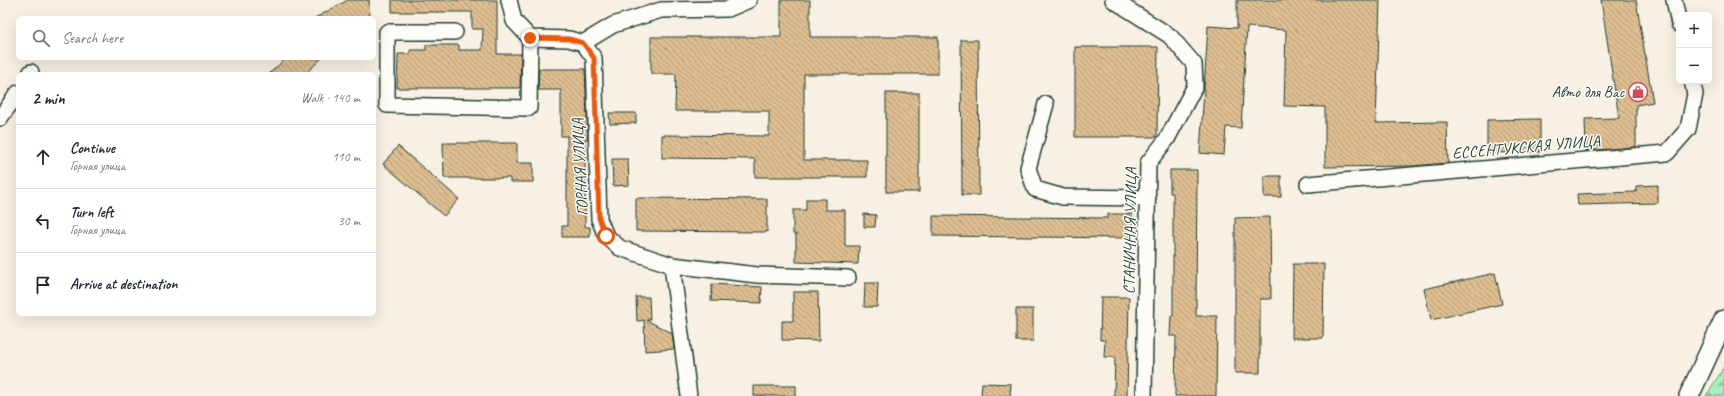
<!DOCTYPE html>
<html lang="en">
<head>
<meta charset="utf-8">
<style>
  :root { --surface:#fff; --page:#f6f6f7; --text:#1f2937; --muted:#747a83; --line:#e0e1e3 }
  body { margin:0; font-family:Caveat,sans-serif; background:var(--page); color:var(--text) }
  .controls { position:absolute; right:12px; top:12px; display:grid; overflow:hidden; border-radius:6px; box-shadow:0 4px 16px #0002 }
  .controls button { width:36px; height:36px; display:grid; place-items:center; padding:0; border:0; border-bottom:1px solid var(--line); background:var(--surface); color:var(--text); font:20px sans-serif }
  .stop { position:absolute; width:12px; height:12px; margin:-9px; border:3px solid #ea580c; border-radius:50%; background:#fff }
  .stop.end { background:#ea580c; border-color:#fff; box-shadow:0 1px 4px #0008 }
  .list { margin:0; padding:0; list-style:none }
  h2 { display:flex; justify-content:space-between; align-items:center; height:52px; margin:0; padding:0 16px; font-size:17px }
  h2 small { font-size:13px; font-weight:400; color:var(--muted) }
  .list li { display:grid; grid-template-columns:26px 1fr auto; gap:12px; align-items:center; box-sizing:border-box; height:64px; padding:0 16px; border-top:1px solid var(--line) }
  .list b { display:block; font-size:15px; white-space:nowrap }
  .list p { margin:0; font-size:13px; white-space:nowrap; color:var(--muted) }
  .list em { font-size:13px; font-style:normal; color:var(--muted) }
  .icon { flex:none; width:22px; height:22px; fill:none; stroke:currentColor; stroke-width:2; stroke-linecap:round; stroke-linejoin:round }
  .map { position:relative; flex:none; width:1724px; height:396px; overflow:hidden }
  .search { position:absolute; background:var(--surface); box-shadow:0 4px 16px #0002; left:16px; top:16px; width:360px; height:44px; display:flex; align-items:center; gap:10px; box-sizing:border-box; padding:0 14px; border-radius:6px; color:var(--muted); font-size:15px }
  .panel { position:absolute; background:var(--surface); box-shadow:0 4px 16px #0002; left:16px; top:72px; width:360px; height:244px; border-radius:6px }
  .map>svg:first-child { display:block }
  .forest { fill:url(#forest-firs); stroke:#649678 }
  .building { fill:url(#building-back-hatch); stroke:#1f3d34 }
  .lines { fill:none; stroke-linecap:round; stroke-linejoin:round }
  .minor-casing { stroke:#1f3d34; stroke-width:18 }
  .major-casing { stroke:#1f3d34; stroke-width:22 }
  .minor { stroke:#fdfcf7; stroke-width:15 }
  .major { stroke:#fdfcf7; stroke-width:19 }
  .route { stroke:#ea580c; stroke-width:5 }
  .labels { text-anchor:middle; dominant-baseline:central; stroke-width:3; stroke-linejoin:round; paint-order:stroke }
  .poi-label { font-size:16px; fill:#1f3d34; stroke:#fdfcf7; text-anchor:end }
  .street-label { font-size:16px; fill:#1f3d34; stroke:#fdfcf7 }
</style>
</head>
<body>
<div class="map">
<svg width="1724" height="396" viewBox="0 0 1724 396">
  <defs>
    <pattern id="forest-firs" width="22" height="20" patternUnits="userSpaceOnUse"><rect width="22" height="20" fill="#a8f0bd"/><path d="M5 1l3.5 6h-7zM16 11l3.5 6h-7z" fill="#90cfa3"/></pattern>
    <pattern id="building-back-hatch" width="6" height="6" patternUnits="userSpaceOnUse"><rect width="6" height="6" fill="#debe91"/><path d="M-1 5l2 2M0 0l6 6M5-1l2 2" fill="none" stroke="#b39c77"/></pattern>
  </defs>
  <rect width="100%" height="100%" fill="#f7f0e3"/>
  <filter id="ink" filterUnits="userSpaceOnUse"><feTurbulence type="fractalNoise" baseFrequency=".025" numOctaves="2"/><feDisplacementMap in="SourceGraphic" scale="8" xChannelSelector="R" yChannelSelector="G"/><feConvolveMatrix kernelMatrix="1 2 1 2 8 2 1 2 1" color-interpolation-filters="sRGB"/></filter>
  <g filter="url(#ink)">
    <polygon class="forest" points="1724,366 1724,396 1706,396 1724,367"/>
    <g class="building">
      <polygon points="348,0 369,0 370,18 315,18"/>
      <polygon points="392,0 497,0 497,54 521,54 520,88 397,88 398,54 410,54 410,50 426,50 426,45 459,45 459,50 482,50 483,29 472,29 472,12 392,12"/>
      <polygon points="781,0 810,0 810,37 938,37 938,74 804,74 804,160 867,160 867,177 755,177 755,159 662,158 662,135 769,136 769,111 675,111 676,74 651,74 651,37 781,37"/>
      <polygon points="1237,0 1380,0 1376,123 1447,122 1448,163 1413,166 1325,167 1325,107 1284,106 1286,30 1247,27 1241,128 1226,127 1224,155 1200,153 1208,26 1237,28"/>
      <polygon points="1601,0 1636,0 1653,102 1636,105 1636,147 1586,151 1585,119 1619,118"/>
      <polygon points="961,40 978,40 979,195 962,195"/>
      <polygon points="1075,47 1158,47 1157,137 1075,137"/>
      <polygon points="286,58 322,58 305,74 269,74"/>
      <polygon points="539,69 585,69 588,139 585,139 585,227 590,227 590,237 562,237 562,226 567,226 567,136 561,136 561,90 538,90"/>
      <rect x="886" y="93" width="33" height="99"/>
      <polygon points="609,113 636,113 636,123 610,124"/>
      <polygon points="1540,119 1540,152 1487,153 1487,120"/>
      <polygon points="443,143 517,143 517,163 533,163 533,182 510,182 510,178 444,178"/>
      <polygon points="398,146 459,199 444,216 383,164"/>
      <polygon points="612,159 628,159 629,185 613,186"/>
      <polygon points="1170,170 1197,170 1196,316 1217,316 1216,396 1175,396 1176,336 1170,336 1171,316 1173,316 1173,193 1170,193"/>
      <rect x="1264" y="176" width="17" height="21"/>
      <polygon points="1658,185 1658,203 1578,205 1577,194 1636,192 1636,186"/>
      <polygon points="636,198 767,199 767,232 636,231"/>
      <polygon points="806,199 825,199 825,210 845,210 845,246 859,246 858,264 796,262 796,234 793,234 793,210 806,210"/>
      <polygon points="864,214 876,215 875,227 864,227"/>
      <polygon points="1108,214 1132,214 1132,238 933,236 933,216 1108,218"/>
      <polygon points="1270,217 1271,299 1260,299 1260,373 1235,373 1235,218"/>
      <polygon points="1293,264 1324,264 1323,338 1292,338"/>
      <polygon points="1495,273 1502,304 1431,320 1424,289"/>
      <polygon points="865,283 878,283 877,307 864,307"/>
      <polygon points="712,284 762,287 761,303 711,301"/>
      <polygon points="793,292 818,292 819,341 782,340 782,321 793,321"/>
      <polygon points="636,297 649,297 650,320 646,320 672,333 674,349 645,351 644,320 637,321"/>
      <polygon points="1101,297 1129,297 1127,396 1114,396 1115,357 1104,357 1105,340 1100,340"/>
      <rect x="1016" y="309" width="17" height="32"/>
      <polygon points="982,383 1011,384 1010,396 981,396"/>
      <rect x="754" y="386" width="42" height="10"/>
    </g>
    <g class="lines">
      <g class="minor-casing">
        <g id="minor">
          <polyline points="509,0 514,21 530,38 569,39 583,43 594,58 599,219 606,236 620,248 672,265 757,275 848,278"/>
          <polyline points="1113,0 1170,36 1194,64 1195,86 1167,139 1148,163 1144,396"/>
          <polyline points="1674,0 1679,24"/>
          <polyline points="455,32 387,32 387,105 529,108 530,38"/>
          <polyline points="583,43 613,25 661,10 728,9 749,0"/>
          <polyline points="30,74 31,72"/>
          <polyline points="1046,104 1028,168 1035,189 1063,197 1148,198"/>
          <polyline points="0,118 18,93"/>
          <polyline points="1308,184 1667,153 1688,129 1695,94 1692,81"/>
          <polyline points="672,265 689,396"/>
        </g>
      </g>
      <g class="major-casing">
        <polyline id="major" points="1689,396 1724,320"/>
      </g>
      <use href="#minor" class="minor"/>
      <use href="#major" class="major"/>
    </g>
  </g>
  <g class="lines" filter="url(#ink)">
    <polyline class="route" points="530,38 569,39 583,43 594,58 599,218 606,236"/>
  </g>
  <defs>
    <g id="shop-ring" transform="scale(1)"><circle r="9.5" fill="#fdfcf7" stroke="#d1495b" stroke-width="1.5"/><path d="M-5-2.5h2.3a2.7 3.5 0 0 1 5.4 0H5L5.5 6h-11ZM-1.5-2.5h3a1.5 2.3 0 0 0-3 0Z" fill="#d1495b"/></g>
  </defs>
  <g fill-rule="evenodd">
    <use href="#shop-ring" x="1638" y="92"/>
  </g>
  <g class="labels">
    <g class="poi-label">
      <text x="1624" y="92">Авто для Вас</text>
    </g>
    <g class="street-label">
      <text transform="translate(1526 147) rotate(-5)">ЕССЕНТУКСКАЯ УЛИЦА</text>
      <text transform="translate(580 167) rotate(-93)">ГОРНАЯ УЛИЦА</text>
      <text transform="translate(1130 231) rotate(-89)">СТАНИЧНАЯ УЛИЦА</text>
    </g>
  </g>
</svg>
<div class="controls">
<button>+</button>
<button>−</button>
</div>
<div class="stop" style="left:606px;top:236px"></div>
<div class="stop end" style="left:530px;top:38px"></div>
<div class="search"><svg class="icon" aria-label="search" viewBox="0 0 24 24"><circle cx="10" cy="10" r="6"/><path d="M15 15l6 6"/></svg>Search here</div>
<section class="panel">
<h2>2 min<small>Walk · 140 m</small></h2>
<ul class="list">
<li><svg class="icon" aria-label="ahead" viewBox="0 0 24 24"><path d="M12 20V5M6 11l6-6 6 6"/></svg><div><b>Continue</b><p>Горная улица</p></div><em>110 m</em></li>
<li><svg class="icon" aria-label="left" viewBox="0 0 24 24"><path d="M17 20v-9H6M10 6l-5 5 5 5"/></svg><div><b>Turn left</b><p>Горная улица</p></div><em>30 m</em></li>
<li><svg class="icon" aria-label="arrive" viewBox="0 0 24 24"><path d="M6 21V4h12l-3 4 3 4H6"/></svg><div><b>Arrive at destination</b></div></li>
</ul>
</section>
</div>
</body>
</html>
